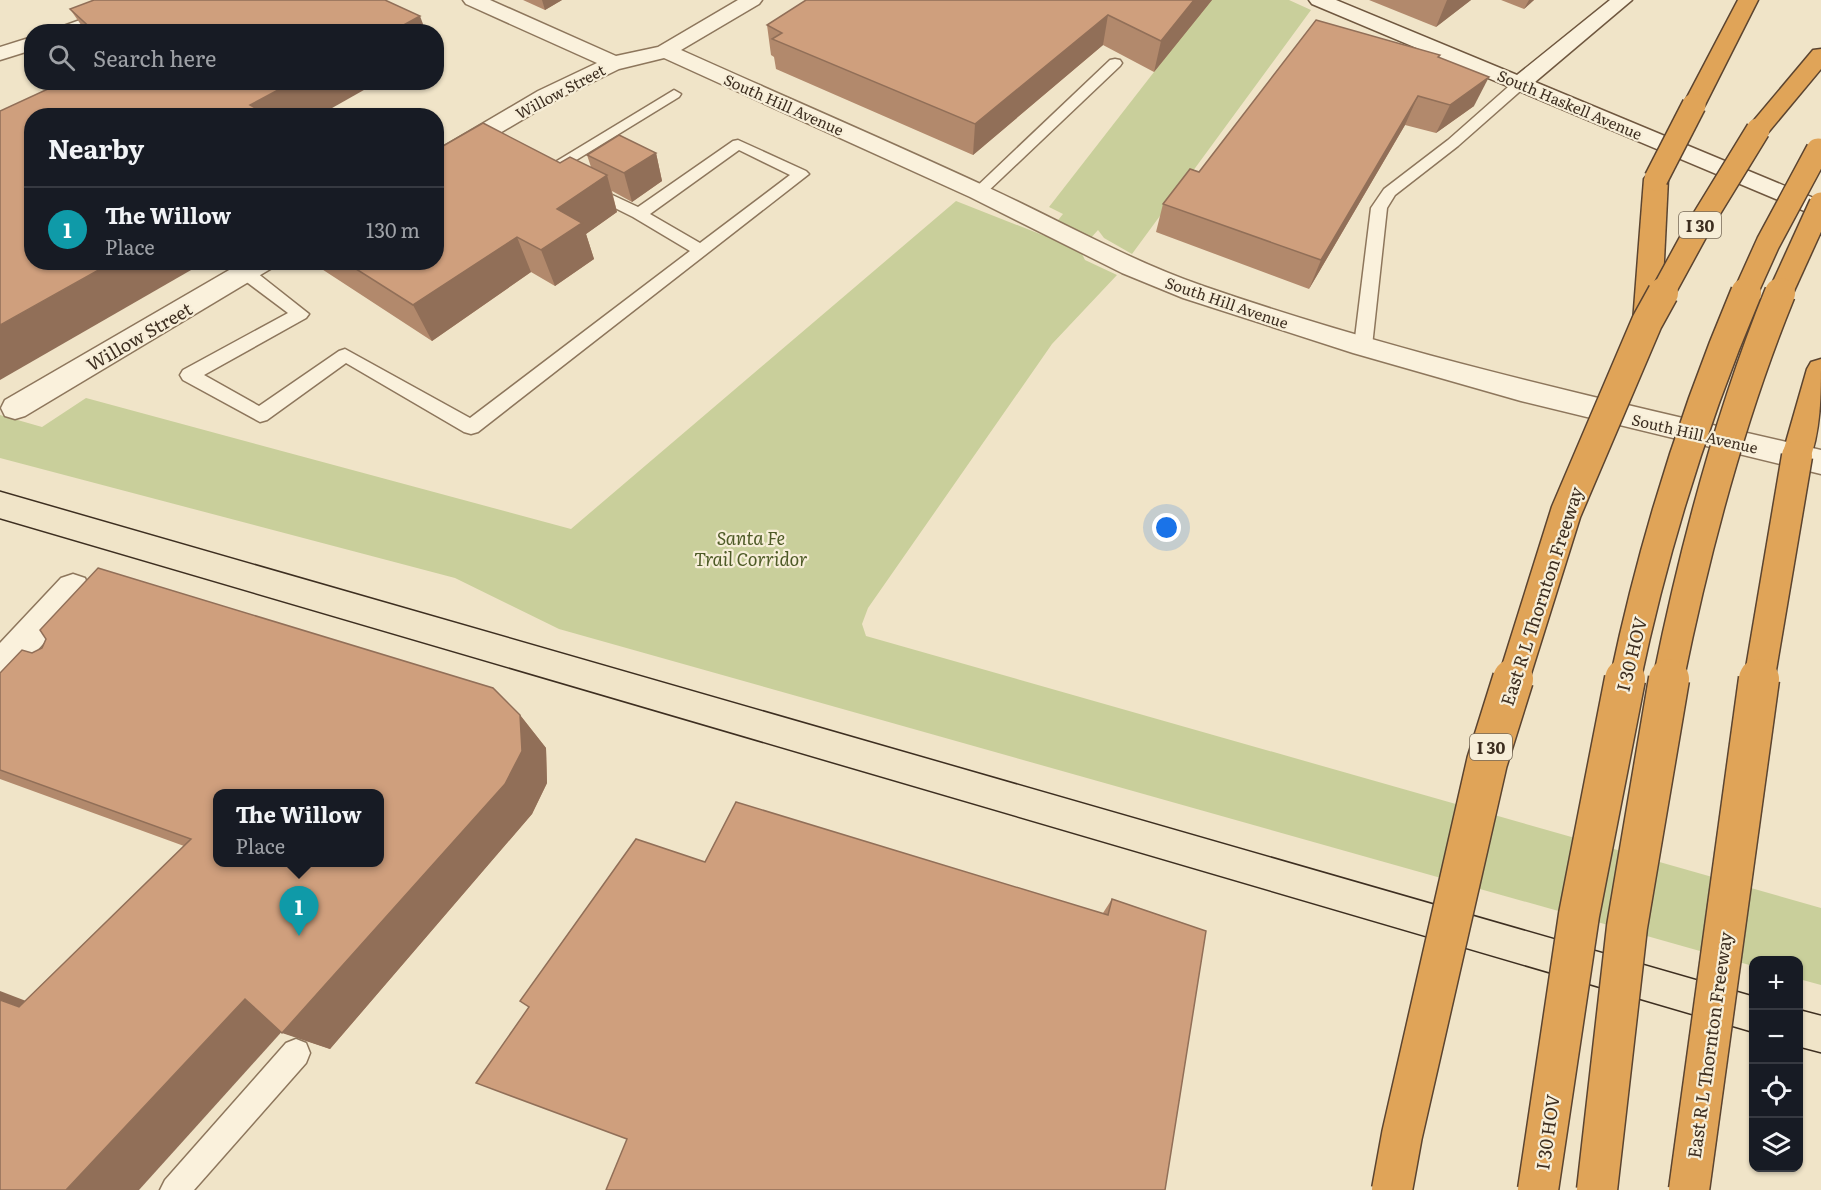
<!DOCTYPE html>
<html lang="en">
<head>
<meta charset="utf-8">
<style>
  :root { --surface:#171b24; --page:#20242c; --text:#f1f3f6; --muted:#9ea1a6; --line:#363941; --accent:#cc999b }
  body { margin:0; font-family:Literata,serif; background:var(--page); color:var(--text) }
  .controls { position:absolute; right:18px; bottom:18px; display:grid; overflow:hidden; border-radius:12px; box-shadow:0 2px 4px #0004 }
  .controls button { width:54px; height:54px; display:grid; place-items:center; padding:0; border:0; border-bottom:2px solid var(--line); background:var(--surface); color:var(--text); font:30px sans-serif }
  .you { position:absolute; left:1167px; top:528px; width:21px; height:21px; margin:-15px; border:4px solid #fff; border-radius:50%; background:#1a73e8; box-shadow:0 0 0 9px #1a73e833 }
  .badge { display:grid; place-items:center; width:39px; height:39px; border-radius:50%; background:var(--accent); color:#fff; font-size:20px; font-weight:700 }
  .pin { position:absolute; translate:-50% -50px; filter:drop-shadow(0 2px 3px #0008) }
  .pin::after { content:''; position:absolute; top:32px; width:21px; height:18px; background:inherit; clip-path:polygon(0 0,100% 0,50% 100%) }
  .popup { position:absolute; left:213px; top:789px; width:171px; height:78px; box-sizing:border-box; display:grid; place-content:center; border-radius:12px; background:var(--surface); filter:drop-shadow(0 2px 4px #0005); font-size:20px; white-space:nowrap; color:var(--muted) }
  .popup b { font-size:22px; color:var(--text) }
  .popup::after { content:''; position:absolute; left:50%; top:100%; margin-left:-12px; border:12px solid transparent; border-top-color:var(--surface) }
  .list { margin:0; padding:0; list-style:none }
  h2 { display:flex; justify-content:space-between; align-items:center; height:78px; margin:0; padding:0 24px; font-size:26px }
  h2 small { font-size:20px; font-weight:400; color:var(--muted) }
  .list li { display:grid; grid-template-columns:39px 1fr auto; gap:18px; align-items:center; box-sizing:border-box; height:84px; padding:0 24px; border-top:2px solid var(--line) }
  .list b { display:block; font-size:22px; white-space:nowrap }
  .list p { margin:0; font-size:20px; white-space:nowrap; color:var(--muted) }
  .list em { font-size:20px; font-style:normal; color:var(--muted) }
  .icon { flex:none; width:33px; height:33px; fill:none; stroke:currentColor; stroke-width:2; stroke-linecap:round; stroke-linejoin:round }
  .map { position:relative; flex:none; width:1821px; height:1190px; overflow:hidden }
  .search { position:absolute; background:var(--surface); box-shadow:0 2px 4px #0004; left:24px; top:24px; width:420px; height:66px; display:flex; align-items:center; gap:15px; box-sizing:border-box; padding:0 21px; border-radius:24px; color:var(--muted); font-size:22px }
  .panel { position:absolute; background:var(--surface); box-shadow:0 2px 4px #0004; left:24px; top:108px; width:420px; height:162px; border-radius:24px }
  .map>svg:first-child { display:block }
  .green { fill:#c9cf9b }
  .lines { fill:none; stroke-linecap:round; stroke-linejoin:round }
  .lane-casing { stroke:#8d765c; stroke-width:3 }
  .street-casing { stroke:#8d765c; stroke-width:3 }
  .secondary-casing { stroke:#6f573f; stroke-width:3 }
  .highway-casing { stroke:#5b4430; stroke-width:3 }
  .lane { fill:#faf1dc; fill-rule:evenodd }
  .street { fill:#faf1dc; fill-rule:evenodd }
  .secondary { fill:#faf1dc; fill-rule:evenodd }
  .highway { fill:#e0a458; fill-rule:evenodd }
  .tram { stroke:#3d2e20; stroke-width:1.5 }
  .highway-bridge-far2-casing { stroke:#5b4430; stroke-width:26; stroke-linecap:butt }
  .highway-bridge-far1-casing { stroke:#5b4430; stroke-width:33; stroke-linecap:butt }
  .highway-bridge-casing { stroke:#5b4430; stroke-width:43; stroke-linecap:butt }
  .highway-bridge-far2 { stroke:#e0a458; stroke-width:23 }
  .highway-bridge-far1 { stroke:#e0a458; stroke-width:30 }
  .highway-bridge { stroke:#e0a458; stroke-width:40 }
  .wall { fill:#b2896c }
  .shaded-wall { fill:#916f58 }
  .building { fill:#cf9f7d; stroke:#916f58; stroke-width:1.5; fill-rule:evenodd }
  .labels { text-anchor:middle; dominant-baseline:central; stroke-width:4.5; stroke-linejoin:round; paint-order:stroke }
  .far-street-label { font-size:15px; fill:#3d2e20; stroke:#f7eed8 }
  .shield { fill:#f7eed8; stroke:#756857; stroke-width:1.5 }
  .shield-label { font-size:16px; font-weight:bold; fill:#3d2e20 }
  .street-label { font-size:18px; fill:#3d2e20; stroke:#f7eed8 }
  .park-label { font-size:18px; font-style:italic; fill:#4d5a26; stroke:#f7eed8 }
</style>
</head>
<body>
<div class="map">
<svg width="1821" height="1190" viewBox="0 0 1821 1190">
  <rect width="100%" height="100%" fill="#f0e4c8"/>
  <polygon class="green" points="1210,0 1289,0 1311,10 1132,254 1104,238 1098,230 1080,250 1085,260 1117,275 1052,344 868,608 862,624 866,636 1821,908 1821,985 1799,979 1798,960 1754,960 1753,966 559,629 455,578 0,458 0,415 42,427 86,398 571,529 956,201 1045,236 1063,214 1049,207"/>
  <g class="lines">
    <g class="lane-casing">
      <g id="lane">
        <polygon points="1115,59 1120,60 1122,63 1120,66 984,195 974,195 971,192 974,189 1110,60"/>
        <polygon points="1521,79 1528,83 1526,86 1458,146 1395,195 1387,208 1372,346 1369,350 1363,352 1357,350 1354,346 1371,208 1384,189 1448,140 1516,80"/>
        <polygon points="674,90 681,94 679,97 555,173 550,175 542,170"/>
        <path d="M738,140L806,171L809,174L478,432L471,434L464,432L346,363L267,420L260,422L183,380L180,375L183,370L288,313L240,277L238,273L240,269H252L309,314L306,318L204,375L259,406L339,351L345,349L470,418L690,251L633,217L583,192L580,189L583,186H593L638,207L733,141ZM739,150L790,175L700,243L650,214Z"/>
        <polygon points="296,1039 306,1043 310,1053 306,1063 194,1190 160,1190 165,1180 286,1043"/>
      </g>
    </g>
    <g class="street-casing">
      <g id="street">
        <polygon points="135,0 164,0 161,4 86,32 55,32 58,28"/>
        <path d="M463,0H490L616,56L658,47L738,0H762L759,4L681,50C783,96 886,140 987,187C1059,220 1128,260 1203,286C1405,356 1613,402 1821,450V474L1521,401L1353,353L1183,298L1122,273L970,197L664,58L619,69L554,101L444,166L436,168V151L538,91L597,63L466,4Z"/>
        <polygon points="32,37 32,50 0,60 0,47"/>
        <polygon points="243,262 276,262 272,268 25,416 15,419 5,416 1,408 5,400"/>
        <polygon points="73,574 85,578 89,588 85,598 12,678 0,682 0,643 61,578"/>
      </g>
    </g>
    <g class="secondary-casing">
      <polygon id="secondary" points="1309,0 1336,0 1517,75 1610,0 1632,0 1535,82 1821,201 1821,218 1312,4"/>
    </g>
    <g class="highway-casing">
      <g id="highway">
        <polygon points="1738,0 1758,0 1705,105 1702,110 1694,112 1686,110 1683,105"/>
        <polygon points="1821,49 1821,69 1766,135 1758,137 1750,135 1747,130 1750,125 1813,50"/>
        <polygon points="1656,172 1664,174 1668,179 1661,322 1657,329 1647,331 1637,329 1633,322 1644,179 1648,174"/>
        <path d="M1821,359C1821,394 1821,432 1808,464L1797,467L1786,464L1782,456L1807,369L1811,362Z"/>
      </g>
    </g>
    <use href="#lane" class="lane"/>
    <use href="#street" class="street"/>
    <use href="#secondary" class="secondary"/>
    <use href="#highway" class="highway"/>
    <g class="tram">
      <polyline points="0,491 1754,996"/>
      <polyline points="0,519 1754,1033"/>
      <polyline points="1798,1009 1821,1015"/>
      <polyline points="1798,1047 1821,1053"/>
    </g>
    <g class="highway-bridge-far2-casing">
      <g id="highway-bridge-far2">
        <polyline points="1656,179 1694,105"/>
        <polyline points="1662,294 1698,228 1758,130"/>
        <polyline points="1745,294 1768,243 1818,150"/>
        <polyline points="1780,294 1821,204"/>
      </g>
    </g>
    <g class="highway-bridge-far1-casing">
      <g id="highway-bridge-far1">
        <polyline points="1513,681 1566,512 1647,322 1663,293"/>
        <path d="M1625,681C1653,548 1693,418 1746,293"/>
        <path d="M1668,681C1695,548 1729,418 1780,293"/>
        <polyline points="1759,681 1797,456"/>
      </g>
    </g>
    <g class="highway-bridge-casing">
      <g id="highway-bridge">
        <polyline points="1392,1190 1402,1135 1487,762 1513,679"/>
        <polyline points="1538,1190 1579,915 1625,679"/>
        <polyline points="1597,1190 1627,927 1669,679"/>
        <polyline points="1689,1190 1759,679"/>
      </g>
    </g>
    <use href="#highway-bridge-far2" class="highway-bridge-far2"/>
    <use href="#highway-bridge-far1" class="highway-bridge-far1"/>
    <use href="#highway-bridge" class="highway-bridge"/>
  </g>
  <g class="wall">
    <polygon points="523,0 562,0 545,10"/>
    <polygon points="1212,0 1154,72 1103,45 973,155 776,69 774,57 771,55 767,25"/>
    <polygon points="1369,0 1471,0 1436,27"/>
    <polygon points="1501,0 1534,0 1524,9"/>
    <polygon points="70,9 426,32 86,32"/>
    <polygon points="1438,57 1474,106 1436,133 1405,125 1309,289 1156,232 1163,204 1199,172"/>
    <polygon points="656,153 662,181 632,202 612,191 617,212 586,234 594,259 555,286 531,272 432,341 311,262 436,262 560,163 591,167 587,155"/>
    <polygon points="32,653 520,715 546,748 547,783 532,814 330,1049 281,1032 25,1001 184,846 0,779 0,770"/>
    <polygon points="1112,899 1206,931 627,1139 1103,913"/>
  </g>
  <g class="shaded-wall">
    <polygon points="542,0 562,0 545,10"/>
    <polygon points="1194,0 1212,0 1154,72 1161,41"/>
    <polygon points="1447,0 1471,0 1436,27"/>
    <polygon points="1529,0 1534,0 1524,9"/>
    <polygon points="1108,15 1103,45 973,155 975,124"/>
    <polygon points="420,16 426,32 391,32"/>
    <polygon points="1489,77 1474,106 1436,133 1450,105"/>
    <polygon points="293,82 378,82 318,116 256,116 250,105"/>
    <polygon points="1418,96 1405,125 1309,289 1321,260"/>
    <polygon points="656,153 662,181 632,202 624,173"/>
    <polygon points="607,175 617,212 586,234 594,259 555,286 541,250 557,209"/>
    <polygon points="517,237 531,272 432,341 413,305"/>
    <polygon points="113,262 205,262 0,380 0,325"/>
    <polygon points="520,715 546,748 547,783 532,814 330,1049 282,1033"/>
    <polygon points="0,991 86,1024 19,1007 0,1000"/>
    <polygon points="245,999 295,1017 139,1190 66,1190"/>
  </g>
  <g class="building">
    <polygon points="94,0 385,0 420,16 391,32 95,32 70,9"/>
    <polygon points="806,0 1194,0 1161,41 1108,15 975,124 772,39 782,33 767,25"/>
    <polygon points="1316,20 1440,55 1438,57 1489,77 1450,105 1418,96 1321,260 1163,204 1190,169 1199,172"/>
    <polygon points="63,82 293,82 250,105 269,116 32,116 32,262 113,262 0,325 0,111"/>
    <polygon points="483,123 560,163 570,157 607,175 557,209 582,223 541,250 517,237 413,305 345,262 436,262 436,150"/>
    <polygon points="619,135 656,153 624,173 587,155"/>
    <path d="M98,568L493,688L520,715L522,751L505,784L282,1033L245,999L66,1190H0V1000L19,1007L191,839L0,770V673L22,650L32,653L42,648L46,639L40,630ZM218,794H380V862H218Z"/>
    <polygon points="736,802 1108,915 1112,899 1206,931 1165,1190 606,1190 627,1139 476,1083 529,1007 520,1001 636,839 705,862"/>
  </g>
  <g class="labels">
    <g class="far-street-label">
      <text transform="translate(560 91) rotate(-28)">Willow Street</text>
      <text transform="translate(784 104) rotate(24)">South Hill Avenue</text>
      <text transform="translate(1570 104) rotate(23)">South Haskell Avenue</text>
      <text transform="translate(1227 302) rotate(19)">South Hill Avenue</text>
      <text transform="translate(1695 433) rotate(13)">South Hill Avenue</text>
    </g>
    <g class="shield">
      <rect x="1679" y="212" width="42" height="26" rx="4.5"/>
      <rect x="1470" y="734" width="42" height="26" rx="4.5"/>
    </g>
    <g class="shield-label">
      <text x="1700" y="225">I 30</text>
      <text x="1491" y="747">I 30</text>
    </g>
    <g class="street-label">
      <text transform="translate(139 336) rotate(-30)">Willow Street</text>
      <text transform="translate(1541 596) rotate(-72)">East R L Thornton Freeway</text>
      <text transform="translate(1631 654) rotate(-76)">I 30 HOV</text>
      <text transform="translate(1709 1045) rotate(-82)">East R L Thornton Freeway</text>
      <text transform="translate(1547 1132) rotate(-82)">I 30 HOV</text>
    </g>
    <g class="park-label">
      <text x="751" y="537">Santa Fe<tspan x="751" dy="21">Trail Corridor</tspan></text>
    </g>
  </g>
</svg>
<div class="controls">
<button>+</button>
<button>−</button>
<button><svg class="icon" aria-label="locate" viewBox="0 0 24 24"><circle cx="12" cy="12" r="6"/><path d="M12 2v4M12 18v4M2 12h4M18 12h4"/></svg></button>
<button><svg class="icon" aria-label="layers" viewBox="0 0 24 24"><path d="M12 4l9 5-9 5-9-5zM3 14l9 5 9-5"/></svg></button>
</div>
<div class="you"></div>
<div class="pin badge" style="left:299px;top:936px;background:#0f9aa8">1</div>
<div class="popup"><b>The Willow</b>Place</div>
<div class="search"><svg class="icon" aria-label="search" viewBox="0 0 24 24"><circle cx="10" cy="10" r="6"/><path d="M15 15l6 6"/></svg>Search here</div>
<section class="panel">
<h2>Nearby<small></small></h2>
<ul class="list">
<li><span class="badge" style="background:#0f9aa8">1</span><div><b>The Willow</b><p>Place</p></div><em>130 m</em></li>
</ul>
</section>
</div>
</body>
</html>
